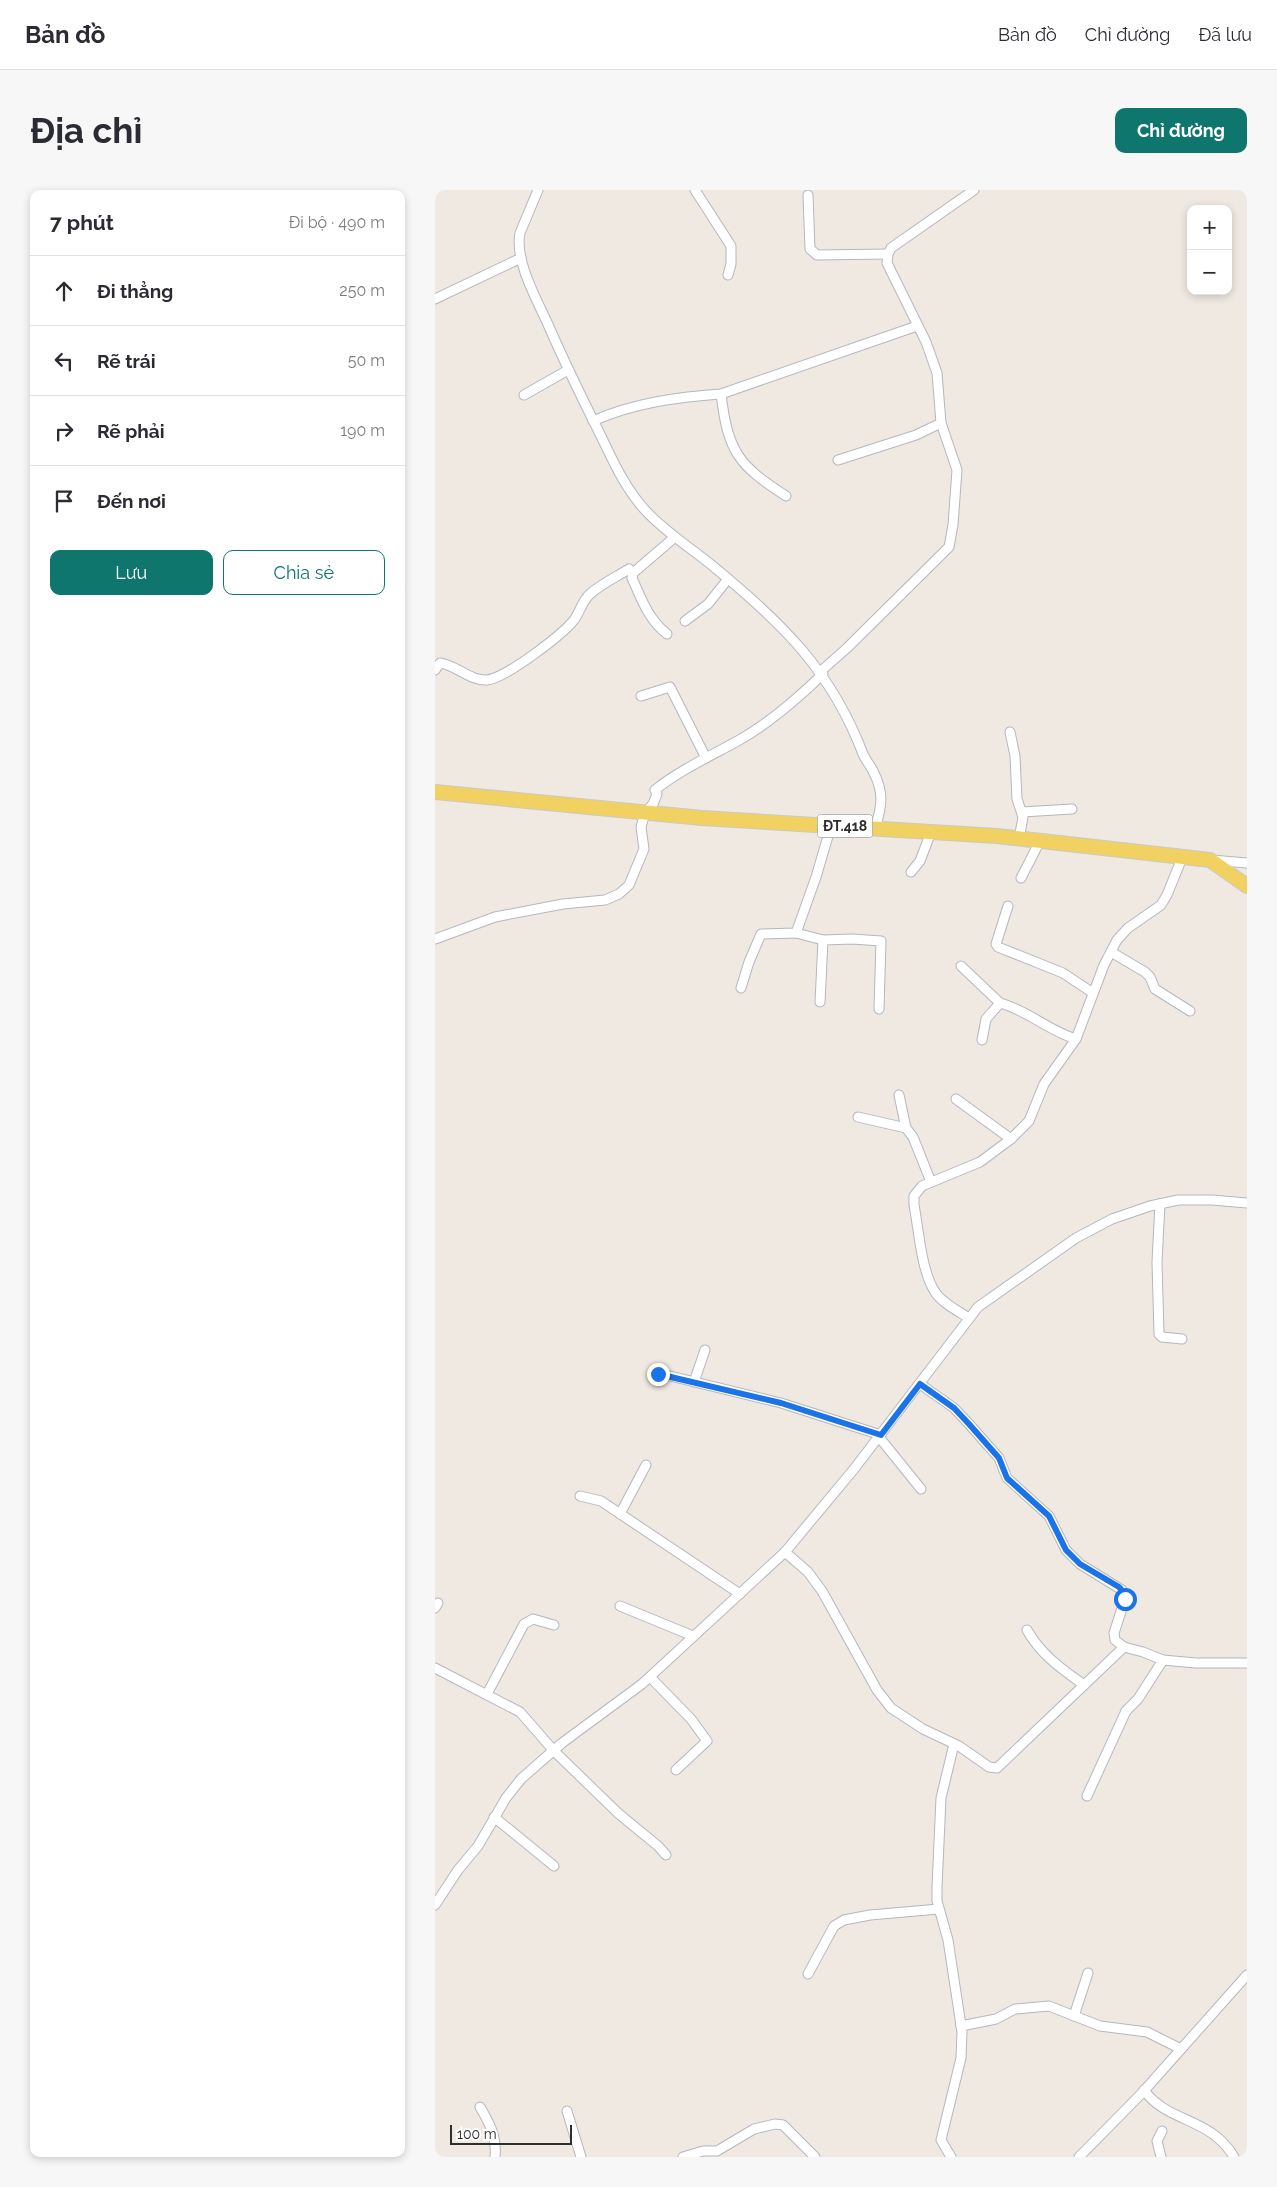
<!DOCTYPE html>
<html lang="vi">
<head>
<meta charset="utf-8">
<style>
  :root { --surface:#fff; --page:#f7f7f7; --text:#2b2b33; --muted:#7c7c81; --line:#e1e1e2; --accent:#0f766e }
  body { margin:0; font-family:Raleway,sans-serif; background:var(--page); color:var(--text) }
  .controls { position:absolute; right:15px; top:15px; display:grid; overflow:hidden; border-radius:10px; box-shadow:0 2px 8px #0003 }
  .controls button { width:45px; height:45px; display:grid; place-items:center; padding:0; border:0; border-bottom:1px solid var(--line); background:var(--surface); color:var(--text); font:25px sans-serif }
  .scale { position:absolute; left:15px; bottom:12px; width:122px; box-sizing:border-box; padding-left:5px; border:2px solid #2e2e2e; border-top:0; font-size:14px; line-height:18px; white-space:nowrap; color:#2e2e2e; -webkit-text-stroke:4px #fff; paint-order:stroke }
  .stop { position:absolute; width:15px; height:15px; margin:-11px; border:4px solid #1a73e8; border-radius:50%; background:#fff }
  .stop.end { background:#1a73e8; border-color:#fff; box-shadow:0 1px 5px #0008 }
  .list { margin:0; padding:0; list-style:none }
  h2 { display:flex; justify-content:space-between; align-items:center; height:65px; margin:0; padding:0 20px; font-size:21px }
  h2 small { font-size:16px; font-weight:400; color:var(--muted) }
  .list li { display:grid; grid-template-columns:32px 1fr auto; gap:15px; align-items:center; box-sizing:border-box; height:70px; padding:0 20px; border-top:1px solid var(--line) }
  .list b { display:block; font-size:19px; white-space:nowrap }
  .list em { font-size:16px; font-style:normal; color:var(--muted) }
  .actions { display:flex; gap:10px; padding:15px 20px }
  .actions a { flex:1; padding:11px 0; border:1px solid var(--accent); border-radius:10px; text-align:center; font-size:18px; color:var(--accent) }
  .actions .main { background:var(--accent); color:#fff }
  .icon { flex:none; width:28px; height:28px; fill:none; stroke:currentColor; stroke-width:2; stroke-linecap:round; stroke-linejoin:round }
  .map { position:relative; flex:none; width:812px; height:1967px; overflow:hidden; border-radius:10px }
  header { display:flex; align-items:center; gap:30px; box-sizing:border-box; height:70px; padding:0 25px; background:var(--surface); border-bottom:1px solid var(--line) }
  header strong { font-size:24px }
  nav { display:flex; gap:28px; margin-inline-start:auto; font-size:18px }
  .intro { display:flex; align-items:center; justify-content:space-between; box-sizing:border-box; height:120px; padding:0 30px }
  h1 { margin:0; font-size:35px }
  .button { padding:12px 22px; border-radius:10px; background:var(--accent); color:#fff; font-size:18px; font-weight:700 }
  main { display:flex; gap:30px; padding:0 30px }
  aside { flex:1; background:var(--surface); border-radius:10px; box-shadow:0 2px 8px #0003 }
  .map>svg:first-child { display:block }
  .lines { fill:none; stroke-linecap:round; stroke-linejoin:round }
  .minor-casing { stroke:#b4b7c1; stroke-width:11 }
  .primary-casing { stroke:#c9c9c9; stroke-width:16 }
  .minor { stroke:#fff; stroke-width:9 }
  .primary { stroke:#f2d163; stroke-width:14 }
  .route { stroke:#1a73e8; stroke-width:6 }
  .labels { text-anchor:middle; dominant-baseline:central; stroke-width:4; stroke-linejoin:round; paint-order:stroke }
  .shield { fill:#fff; stroke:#6d6d6d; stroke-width:1 }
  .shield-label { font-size:14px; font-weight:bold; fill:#2e2e2e }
</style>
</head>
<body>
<header>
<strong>Bản đồ</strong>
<nav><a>Bản đồ</a><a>Chỉ đường</a><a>Đã lưu</a></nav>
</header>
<div class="intro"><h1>Địa chỉ</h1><a class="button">Chỉ đường</a></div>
<main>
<aside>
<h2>7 phút<small>Đi bộ · 490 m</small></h2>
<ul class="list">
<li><svg class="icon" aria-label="ahead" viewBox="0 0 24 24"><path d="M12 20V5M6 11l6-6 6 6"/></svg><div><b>Đi thẳng</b></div><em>250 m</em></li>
<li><svg class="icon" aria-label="left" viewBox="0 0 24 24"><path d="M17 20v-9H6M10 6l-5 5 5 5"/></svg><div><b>Rẽ trái</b></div><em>50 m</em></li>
<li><svg class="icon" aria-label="right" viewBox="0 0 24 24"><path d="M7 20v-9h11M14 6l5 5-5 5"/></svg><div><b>Rẽ phải</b></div><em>190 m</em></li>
<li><svg class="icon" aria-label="arrive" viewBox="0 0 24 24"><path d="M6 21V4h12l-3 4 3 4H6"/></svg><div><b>Đến nơi</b></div></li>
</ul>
<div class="actions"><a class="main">Lưu</a><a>Chia sẻ</a></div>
</aside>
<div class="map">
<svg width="812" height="1967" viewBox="0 0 812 1967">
  <rect width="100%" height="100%" fill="#efe9e1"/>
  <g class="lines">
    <g class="minor-casing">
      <g id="minor">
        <path d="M103,0L85,43C79,72 104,113 115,139C130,173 146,206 162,238C176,266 188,296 210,320C230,342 256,358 279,377C347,433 396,480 428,564C431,571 436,576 439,583C449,603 447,617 440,638"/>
        <polyline points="260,0 296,56 296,74 293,85"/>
        <polyline points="373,5 375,59 382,65 453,64"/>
        <polyline points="0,109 86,68"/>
        <path d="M286,204C293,262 303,275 351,306"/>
        <polyline points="89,205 133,180"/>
        <path d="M158,231C198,213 243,207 286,204L482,136"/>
        <polyline points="403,270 481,245 506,233"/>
        <polyline points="250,431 273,414 293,389"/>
        <path d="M232,444C213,429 207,410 197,388L198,383L240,347"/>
        <path d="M0,480L5,473C21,475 35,491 52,490C71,488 127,445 139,430C145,422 147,411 155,404C166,394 181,387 194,379L198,383"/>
        <polyline points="386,481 412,458 514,357 518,335 522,280 506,233 502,183 491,152 452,73 453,64 456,58 539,0"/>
        <polyline points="206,506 235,497 271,568"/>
        <polyline points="575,542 580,566 582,609 588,627 584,649"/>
        <polyline points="587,622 637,619"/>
        <polyline points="777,670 812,673"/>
        <polyline points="476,682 485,671 496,642"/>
        <polyline points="586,688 605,651"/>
        <polyline points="573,716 561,754 563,757 628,783 658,803"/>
        <polyline points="361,743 388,750 417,749 446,751 444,819"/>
        <path d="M0,749L60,727L128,714L170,710L184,704L194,695L209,659L206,637L210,623L218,614L222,604L220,600C246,579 278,565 306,549C336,532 363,508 388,484"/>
        <polyline points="676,762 710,782 715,787 720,799 755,821"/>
        <polyline points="526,776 565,813"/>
        <polyline points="306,798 314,772 326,744 361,743 381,687 396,636"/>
        <polyline points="385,812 388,750"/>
        <path d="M547,850L551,829L565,813C592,820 614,841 641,849"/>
        <polyline points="464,905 471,938"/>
        <polyline points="521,909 576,949"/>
        <polyline points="423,927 471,938 478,947 496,992"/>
        <polyline points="725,1014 722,1072 724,1144 727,1147 747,1149"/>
        <path d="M534,1128C523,1121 507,1113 500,1102C486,1080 484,1041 479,1015V1006L487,996L545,972L576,949L594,931L609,894L641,849L669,775L682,750L693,738L726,715L732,705L747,668"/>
        <polyline points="223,1183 346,1213 446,1245"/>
        <polyline points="259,1192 270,1160"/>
        <polyline points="485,1194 519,1218 534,1234 564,1268 572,1288 614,1326 631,1360 645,1374 687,1400 690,1409 679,1443 680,1450 689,1457 708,1462 728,1470 761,1473 812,1473"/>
        <polyline points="444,1247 486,1299"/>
        <polyline points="145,1306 166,1311 305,1404"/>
        <polyline points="185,1324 211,1275"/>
        <polyline points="350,1362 373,1382 387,1401 442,1500 456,1518 488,1539 524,1556 554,1577 562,1578 689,1457"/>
        <polyline points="185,1416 258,1446"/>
        <polyline points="0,1418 3,1413"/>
        <path d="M592,1440C606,1465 627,1479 649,1495"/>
        <polyline points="0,1478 85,1522 119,1561 184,1624 223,1656 231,1665"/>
        <polyline points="215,1487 256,1529 272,1551 241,1580"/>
        <polyline points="52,1504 89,1434 98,1429 119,1435"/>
        <polyline points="652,1606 691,1521 703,1509 728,1470"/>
        <polyline points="59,1627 119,1676"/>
        <polyline points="0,1715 23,1680 43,1656 71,1608 86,1589 127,1553 207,1494 350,1362 419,1279 543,1117 641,1048 677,1029 715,1016 743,1010 777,1010 812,1013"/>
        <polyline points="373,1784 399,1736 409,1730 435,1725 504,1719"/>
        <polyline points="639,1826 653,1783"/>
        <polyline points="526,1836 561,1829 580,1819 614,1816 665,1836 712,1842 746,1859"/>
        <path d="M709,1900C732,1933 776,1927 799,1967"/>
        <path d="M45,1917C55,1934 62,1947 60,1967"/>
        <polyline points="132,1921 146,1967"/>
        <polyline points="248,1967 268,1961 282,1961 319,1939 340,1934 348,1935 380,1967"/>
        <polyline points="516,1967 506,1950 526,1868 527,1842 513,1750 502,1711 502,1697 506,1608 519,1554"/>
        <polyline points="644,1967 707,1903 812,1785"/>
        <polyline points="726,1967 722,1951 727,1941"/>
      </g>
    </g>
    <g class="primary-casing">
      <polyline id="primary" points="0,602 267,628 562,646 775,670 812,696"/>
    </g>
    <use href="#minor" class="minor"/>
    <use href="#primary" class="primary"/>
  </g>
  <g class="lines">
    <polyline class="route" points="223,1184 346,1213 446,1245 485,1194 519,1218 534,1234 564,1268 572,1288 614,1326 631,1360 645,1374 684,1397 690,1404 690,1409"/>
  </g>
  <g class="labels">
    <rect class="shield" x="382.5" y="624.5" width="55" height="23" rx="4"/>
    <g class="shield-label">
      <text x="410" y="636">ĐT.418</text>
    </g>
  </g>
</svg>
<div class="controls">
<button>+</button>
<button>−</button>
</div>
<div class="scale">100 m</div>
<div class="stop" style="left:690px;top:1409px"></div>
<div class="stop end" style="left:223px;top:1184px"></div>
</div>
</main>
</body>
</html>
